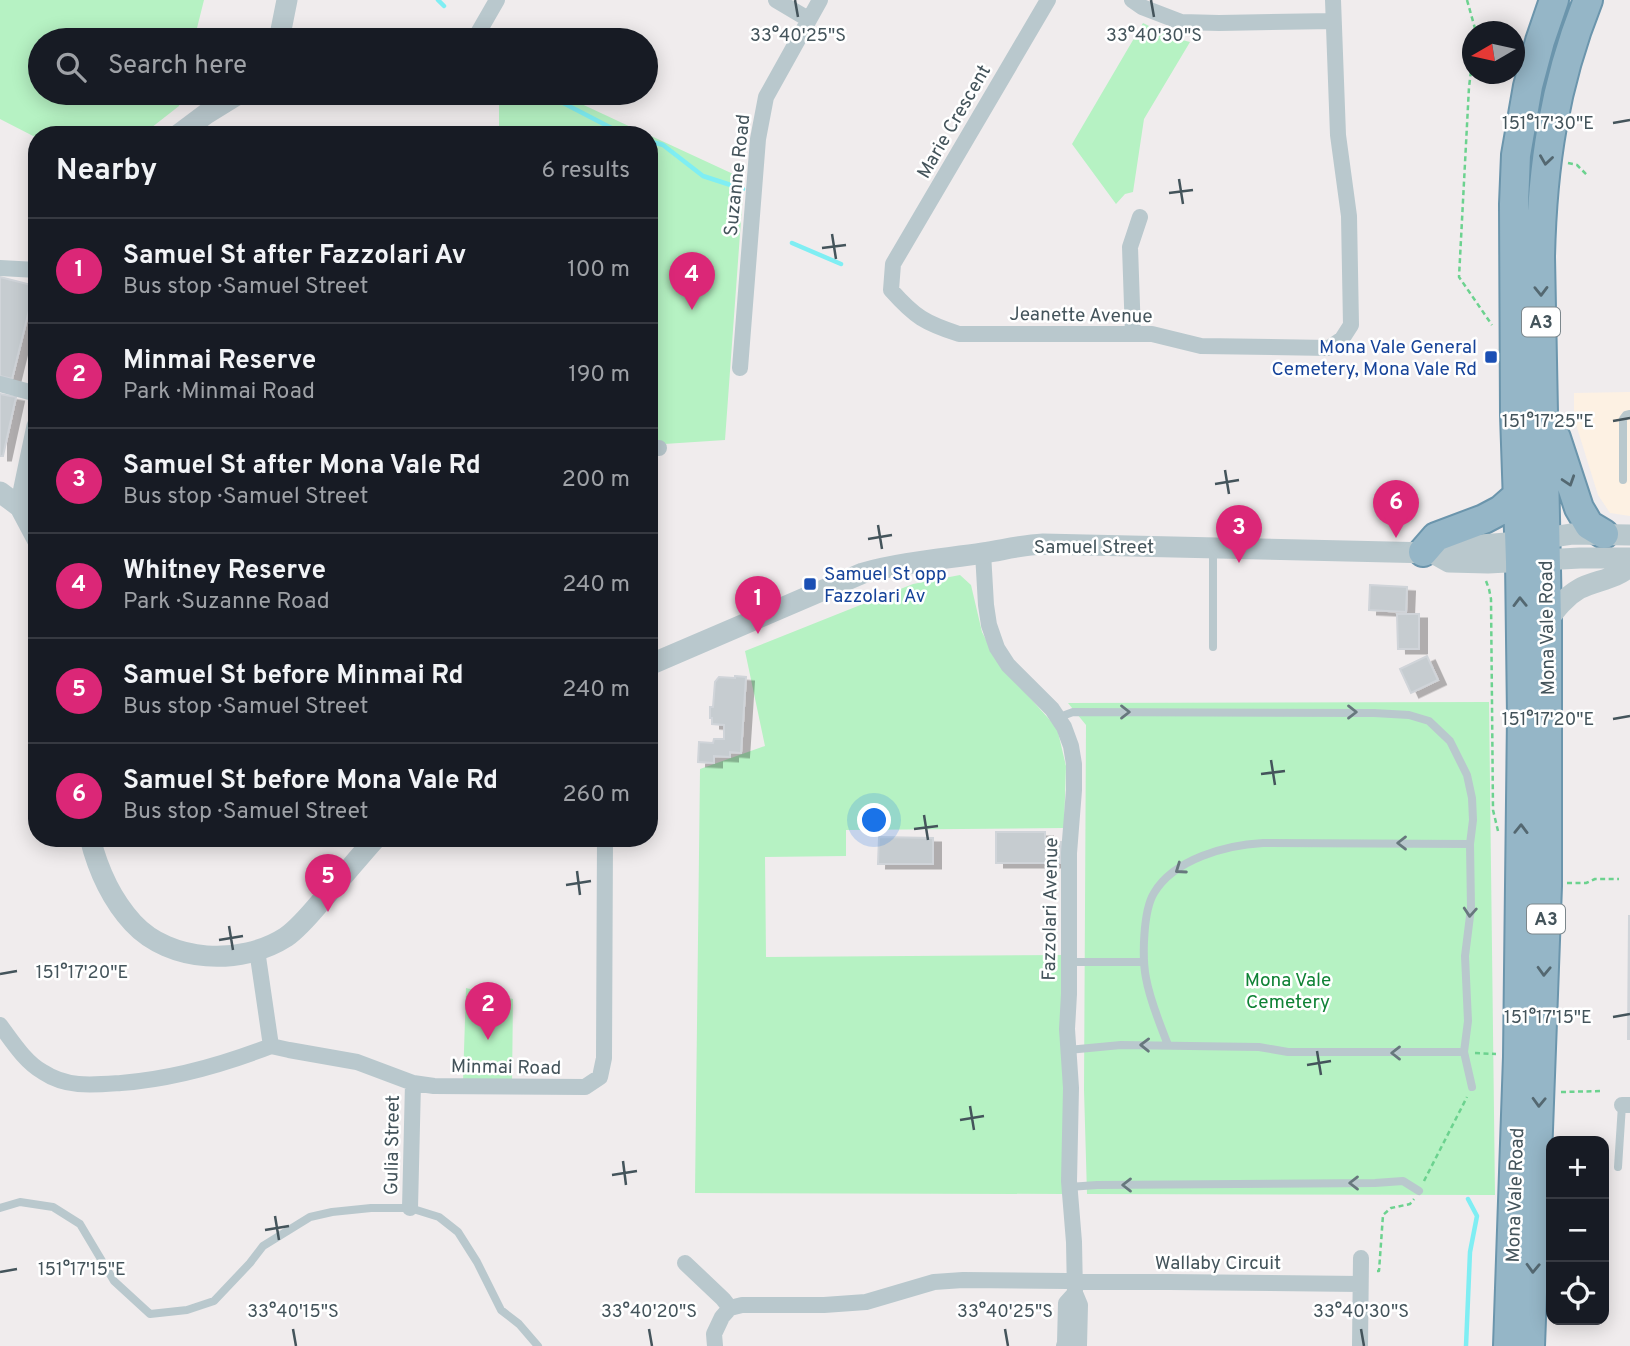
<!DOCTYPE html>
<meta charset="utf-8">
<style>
body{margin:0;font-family:Overpass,sans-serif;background:#20242c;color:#f1f3f6}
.controls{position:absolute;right:21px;bottom:21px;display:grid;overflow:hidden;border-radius:14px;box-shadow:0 4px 18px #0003}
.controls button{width:63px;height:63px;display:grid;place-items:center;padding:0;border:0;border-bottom:2px solid #363941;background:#171b24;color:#f1f3f6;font:35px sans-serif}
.compass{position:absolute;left:1462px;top:21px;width:63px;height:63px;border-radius:50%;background:#171b24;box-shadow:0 4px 18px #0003;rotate:261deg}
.you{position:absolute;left:875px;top:821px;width:24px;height:24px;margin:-18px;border:5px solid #fff;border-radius:50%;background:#1a73e8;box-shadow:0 0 0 10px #1a73e833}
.badge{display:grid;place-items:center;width:46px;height:46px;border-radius:50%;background:#db2777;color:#fff;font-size:23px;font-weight:700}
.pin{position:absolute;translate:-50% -58px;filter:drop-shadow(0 2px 4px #0008)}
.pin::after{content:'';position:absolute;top:37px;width:24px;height:21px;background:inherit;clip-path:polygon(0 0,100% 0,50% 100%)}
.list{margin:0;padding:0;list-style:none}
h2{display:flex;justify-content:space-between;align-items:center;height:91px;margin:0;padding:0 28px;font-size:30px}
h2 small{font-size:23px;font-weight:400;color:#9ea1a6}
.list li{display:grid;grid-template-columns:46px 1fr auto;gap:21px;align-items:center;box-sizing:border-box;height:105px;padding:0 28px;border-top:2px solid #363941}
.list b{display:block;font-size:26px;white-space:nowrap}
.list p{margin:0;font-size:23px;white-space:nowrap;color:#9ea1a6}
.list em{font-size:23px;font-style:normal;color:#9ea1a6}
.icon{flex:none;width:38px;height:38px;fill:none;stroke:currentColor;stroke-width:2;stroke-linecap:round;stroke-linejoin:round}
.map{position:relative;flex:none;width:1630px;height:1346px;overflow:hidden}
.search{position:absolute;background:#171b24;box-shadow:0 4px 18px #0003;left:28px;top:28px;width:630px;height:77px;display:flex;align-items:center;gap:18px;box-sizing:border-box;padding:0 24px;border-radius:38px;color:#9ea1a6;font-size:26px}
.panel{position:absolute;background:#171b24;box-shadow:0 4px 18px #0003;left:28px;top:126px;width:630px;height:721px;border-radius:28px}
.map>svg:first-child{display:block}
.commercial{fill:#fdf1e3}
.green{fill:#b6f2c3}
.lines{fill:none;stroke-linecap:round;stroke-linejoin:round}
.stream{stroke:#7feef3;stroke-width:4.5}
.building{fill:#c6ccd0;stroke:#d0d4d9;stroke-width:2;filter:url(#shadow)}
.trunk-casing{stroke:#6b95ac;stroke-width:32}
.path{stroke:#6cd28f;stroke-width:2.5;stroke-dasharray:5 3.5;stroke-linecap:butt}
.service{stroke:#b9c8cd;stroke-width:8}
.minor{stroke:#b9c8cd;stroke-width:16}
.tertiary{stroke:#b9c8cd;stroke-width:21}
.trunk{stroke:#95b6c7;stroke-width:28}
.oneway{stroke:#546871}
.oneway2{stroke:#67777d}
.ticks{fill:none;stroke:#44545b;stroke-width:2.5}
.transit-dot{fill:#1a4fb4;stroke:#fff;stroke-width:2.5}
.labels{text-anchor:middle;stroke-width:5;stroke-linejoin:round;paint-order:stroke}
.shield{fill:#fff;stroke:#7c878c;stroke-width:2}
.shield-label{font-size:18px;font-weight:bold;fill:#44545b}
.street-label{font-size:19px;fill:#44545b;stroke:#fff}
.transit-label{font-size:19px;fill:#164399;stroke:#fff;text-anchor:end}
.park-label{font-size:19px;fill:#0f8235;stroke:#fff}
.ticks-label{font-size:18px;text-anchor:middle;fill:#44545b;stroke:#fff;stroke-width:5;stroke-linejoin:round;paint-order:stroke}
</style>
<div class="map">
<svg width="1630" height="1346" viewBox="0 0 1630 1346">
<defs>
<filter id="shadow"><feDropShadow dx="8" dy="4.5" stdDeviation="0" flood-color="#0004"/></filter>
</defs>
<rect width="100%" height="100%" fill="#f0eced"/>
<path class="commercial" d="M1630 392V516L1610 513 1598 495 1574 418V393Z"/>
<path class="green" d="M0 0H204L194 40H40V93H182L179 106 142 135H37V138L0 119Z
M1143 23 1171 37 1190 42 1144 119 1133 192 1125 194 1116 204 1072 144Z
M499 93H558L648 135H499Z
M649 135 744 179 725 440 649 445Z
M960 575 971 585 982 632 997 661 1057 728 1066 766 1064 828 846 830V856L765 857 766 957 1065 955 1063 1194 695 1193 700 769 765 746 745 651 913 584Z
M1489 702 1495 1195 1087 1194 1084 1090 1086 725 1068 703Z
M466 988 513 999 512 1082H463Z"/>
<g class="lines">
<path class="stream" d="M438 0 444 6
M544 93 621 133 628 135
M649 141 663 145 703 176 743 189
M792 243 841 264
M1466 1346 1470 1252 1477 1216 1468 1199"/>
</g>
<path class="building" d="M0 277 35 286 12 379 0 376Z
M0 394 16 397 3 456H0Z
M1370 585 1407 587 1406 612 1369 610Z
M1397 614H1419V649H1398Z
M1427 656 1438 680 1411 693 1400 669Z
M735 676 746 677 741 753 730 752V757L714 756V763L698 762 699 742 713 743 714 739H724V725L712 724V718H710V707H713L715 682 719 677 735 678Z
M996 832H1045V842H1061V863H996Z
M879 837 933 838V864H878Z
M1629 916H1630V1039H1628Z"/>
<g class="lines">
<defs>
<path id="trunk" d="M1549 428 1556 438 1579 508 1589 525 1604 534
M1423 552 1436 537 1484 519 1501 510 1518 495
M1508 1346 1518 1057 1522 716 1520 561 1515 415 1514 204 1516 155 1528 86 1540 41 1554 0
M1530 1346 1547 886V621L1540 257C1542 166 1554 85 1588 0"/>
</defs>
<use href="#trunk" class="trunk-casing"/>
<path class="path" d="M1467 0 1476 32
M1472 63 1469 87 1459 277 1492 325
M1568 163 1577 165 1588 176
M1486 581 1489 589 1491 599 1493 810 1498 831
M1567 883H1586L1595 879H1619
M1475 1053 1496 1054
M1561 1092 1603 1091
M1424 1181 1467 1097
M1377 1271H1379L1383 1215 1391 1208 1410 1204 1414 1199"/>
<path class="service" d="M1623 480V419L1626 415 1630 414
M1213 548V647
M1057 718 1073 712 1374 713 1409 715 1429 721 1450 741 1467 775 1472 798 1473 820 1470 844 1471 908 1465 956 1468 1021 1464 1052 1472 1087
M1069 962H1144
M1168 1045C1160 1024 1150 1001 1146 978 1142 958 1143 911 1154 893 1174 859 1226 845 1263 843L1470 844
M1068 1050 1121 1045 1259 1047 1288 1052H1464
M1618 1167 1622 1105
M1069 1187 1097 1185 1375 1183 1403 1181 1419 1191
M0 1208 20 1202 53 1207 80 1224 114 1281 150 1314 187 1310 214 1301 250 1263 263 1246 310 1217 332 1212 371 1208H410L439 1217 458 1232 477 1262 501 1310 519 1324 538 1346"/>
<path class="minor" d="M776 0 808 19
M1048 0 893 264 891 290C915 317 925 323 959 334H1152L1201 346 1329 348 1342 339 1351 325 1349 216 1338 135 1333 0
M1132 0 1142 7 1181 22 1219 23 1333 21
M474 40 497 0
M0 268 37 270
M1133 334 1130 247 1140 217
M740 368 758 139 766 97 820 0
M0 384 37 394
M649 448H659
M983 553 986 605 989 625 997 648 1008 665 1052 709 1064 727 1071 746 1074 764V790L1069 853V994L1067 1029 1071 1088 1069 1181 1074 1242 1075 1293 1080 1305 1079 1346
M257 950 271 1046
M0 1025C12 1041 25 1062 43 1072 67 1088 93 1085 121 1083 173 1079 222 1065 271 1046
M271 1046 289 1050 357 1062 413 1083 434 1086 585 1087 600 1077 604 1058 605 838
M1622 1105H1630
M410 1208 413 1083
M685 1263 723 1299 730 1308
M715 1346 714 1334 722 1317 730 1308 742 1305H824L866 1302 934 1282 963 1280 1360 1284
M1064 1346 1065 1343 1066 1303 1075 1293
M1360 1346 1361 1258"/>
<path class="tertiary" d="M279 40 287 0
M178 135 206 114 240 93
M0 492 20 507 37 539
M20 507 37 426
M1433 553 1449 562 1488 563 1580 558H1630
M1547 621C1556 609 1565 597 1579 589 1595 580 1616 580 1630 566
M649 665 863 573C903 562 943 559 983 553 1003 550 1022 545 1043 544L1433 553 1449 545H1481L1519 542 1572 534 1630 535
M90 838C98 870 110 898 133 923 170 963 241 966 286 937 300 927 312 912 323 899 341 879 358 858 376 838"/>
<use href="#trunk" class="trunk"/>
</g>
<defs><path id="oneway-chevron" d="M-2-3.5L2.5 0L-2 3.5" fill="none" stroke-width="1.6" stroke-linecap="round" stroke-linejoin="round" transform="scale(1.75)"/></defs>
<g class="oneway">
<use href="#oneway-chevron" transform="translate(1546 160) rotate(98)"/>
<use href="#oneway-chevron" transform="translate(1541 291) rotate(89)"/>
<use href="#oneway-chevron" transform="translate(1569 481) rotate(72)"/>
<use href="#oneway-chevron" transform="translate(1520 602) rotate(-91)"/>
<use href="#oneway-chevron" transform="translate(1521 829) rotate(-89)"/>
<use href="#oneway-chevron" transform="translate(1544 971) rotate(92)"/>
<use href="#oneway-chevron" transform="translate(1539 1102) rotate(92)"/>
<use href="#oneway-chevron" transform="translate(1533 1268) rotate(92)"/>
</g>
<g class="oneway2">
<use href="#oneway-chevron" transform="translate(1125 712)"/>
<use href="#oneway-chevron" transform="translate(1352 712)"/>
<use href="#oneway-chevron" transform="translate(1402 843) rotate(-180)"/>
<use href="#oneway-chevron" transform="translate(1180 869) rotate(145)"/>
<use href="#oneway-chevron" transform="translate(1470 912) rotate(94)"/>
<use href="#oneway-chevron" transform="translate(1145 1045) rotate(-179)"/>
<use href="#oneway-chevron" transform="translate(1396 1053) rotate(-180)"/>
<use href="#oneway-chevron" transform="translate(1354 1183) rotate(180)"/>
<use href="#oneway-chevron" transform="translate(1127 1185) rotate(180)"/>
</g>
<path class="ticks" d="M795 0 798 17M1151 0 1154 17M1613 123 1630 120M1179 179 1183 204M1169 193 1193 190M832 234 836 259M822 248 846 245M1613 421 1630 418M1225 470 1229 494M1215 484 1239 480M878 525 882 549M868 539 892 535M1613 719 1630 716M1271 760 1275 785M1261 774 1285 771M924 815 928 840M914 829 938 826M577 871 580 895M566 885 591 881M229 926 233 950M219 940 243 936M0 974 17 971M1613 1017 1630 1014M1317 1051 1321 1075M1307 1065 1331 1061M970 1106 974 1130M960 1120 984 1116M623 1161 626 1185M612 1175 637 1171M275 1216 279 1240M265 1230 289 1226M0 1272 17 1269M293 1329 296 1346M649 1329 652 1346M1005 1329 1008 1346M1361 1329 1364 1346"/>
<g class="transit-dot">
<rect x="1484" y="350" width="14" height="14" rx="3.5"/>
<rect x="803" y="577" width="14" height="14" rx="3.5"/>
</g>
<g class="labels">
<g class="shield">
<rect x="1522" y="307.5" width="38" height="29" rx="5"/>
<rect x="1527" y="904.5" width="38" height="29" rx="5"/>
</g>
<g class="shield-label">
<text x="1541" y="328">A3</text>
<text x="1546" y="925">A3</text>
</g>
<g class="street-label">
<text transform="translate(953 121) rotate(-60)" y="7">Marie Crescent</text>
<text transform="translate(736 175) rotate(-84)" y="7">Suzanne Road</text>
<text transform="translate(1081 314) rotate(1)" y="7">Jeanette Avenue</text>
<text x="1094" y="553">Samuel Street</text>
<text transform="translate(1546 628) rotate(-91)" y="7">Mona Vale Road</text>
<text transform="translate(1049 909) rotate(-89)" y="7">Fazzolari Avenue</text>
<text transform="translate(506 1066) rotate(1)" y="7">Minmai Road</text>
<text transform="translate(391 1145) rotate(-89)" y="7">Gulia Street</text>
<text transform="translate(1514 1195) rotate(-88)" y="7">Mona Vale Road</text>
<text x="1218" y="1269">Wallaby Circuit</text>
</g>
<g class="transit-label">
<text x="1477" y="353">Mona Vale General<tspan x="1477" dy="22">Cemetery, Mona Vale Rd</tspan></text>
<text x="824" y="580" text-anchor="start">Samuel St opp<tspan x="824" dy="22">Fazzolari Av</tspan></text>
</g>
<g class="park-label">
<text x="1288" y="986">Mona Vale<tspan x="1288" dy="22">Cemetery</tspan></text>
</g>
</g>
<g class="ticks-label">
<text x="798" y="41">33°40'25"S</text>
<text x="1154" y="41">33°40'30"S</text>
<text x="1548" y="129">151°17'30"E</text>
<text x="1548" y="427">151°17'25"E</text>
<text x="1548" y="725">151°17'20"E</text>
<text x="82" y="978">151°17'20"E</text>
<text x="1548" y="1023">151°17'15"E</text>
<text x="82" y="1275">151°17'15"E</text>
<text x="293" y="1317">33°40'15"S</text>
<text x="649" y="1317">33°40'20"S</text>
<text x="1005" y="1317">33°40'25"S</text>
<text x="1361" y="1317">33°40'30"S</text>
</g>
</svg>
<div class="controls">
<button>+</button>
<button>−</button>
<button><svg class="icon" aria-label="locate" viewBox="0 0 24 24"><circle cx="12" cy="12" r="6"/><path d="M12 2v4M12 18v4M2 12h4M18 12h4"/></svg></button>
</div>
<svg class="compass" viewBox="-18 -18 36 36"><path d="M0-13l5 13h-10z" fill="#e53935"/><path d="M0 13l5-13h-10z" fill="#9ea1a6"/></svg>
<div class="you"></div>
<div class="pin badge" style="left:758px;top:634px">1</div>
<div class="pin badge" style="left:488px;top:1040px">2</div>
<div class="pin badge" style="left:1239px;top:563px">3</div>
<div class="pin badge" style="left:692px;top:310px">4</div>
<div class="pin badge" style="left:328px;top:912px">5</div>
<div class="pin badge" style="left:1396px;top:538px">6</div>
<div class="search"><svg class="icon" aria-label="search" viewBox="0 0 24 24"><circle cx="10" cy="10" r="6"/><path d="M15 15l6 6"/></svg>Search here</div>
<section class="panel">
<h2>Nearby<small>6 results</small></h2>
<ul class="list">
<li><span class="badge">1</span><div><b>Samuel St after Fazzolari Av</b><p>Bus stop · Samuel Street</p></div><em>100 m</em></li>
<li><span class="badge">2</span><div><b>Minmai Reserve</b><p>Park · Minmai Road</p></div><em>190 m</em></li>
<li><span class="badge">3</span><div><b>Samuel St after Mona Vale Rd</b><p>Bus stop · Samuel Street</p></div><em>200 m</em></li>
<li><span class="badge">4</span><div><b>Whitney Reserve</b><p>Park · Suzanne Road</p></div><em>240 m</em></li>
<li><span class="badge">5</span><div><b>Samuel St before Minmai Rd</b><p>Bus stop · Samuel Street</p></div><em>240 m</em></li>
<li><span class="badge">6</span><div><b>Samuel St before Mona Vale Rd</b><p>Bus stop · Samuel Street</p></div><em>260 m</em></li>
</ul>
</section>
</div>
